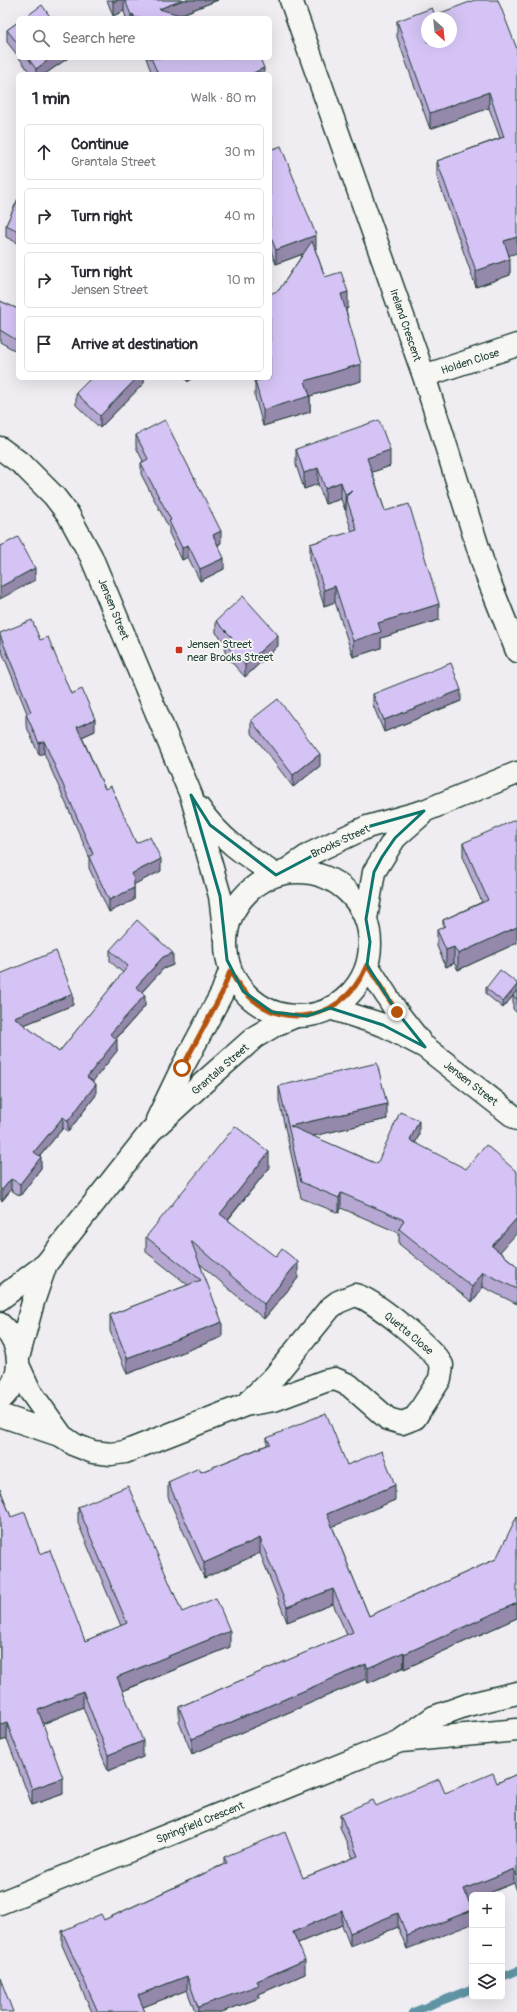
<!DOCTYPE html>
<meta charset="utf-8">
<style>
body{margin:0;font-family:Pangolin,sans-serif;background:#f2f2f3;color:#2b2b33}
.controls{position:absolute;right:12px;bottom:12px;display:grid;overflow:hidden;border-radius:6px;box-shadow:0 4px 16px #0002}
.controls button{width:36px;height:36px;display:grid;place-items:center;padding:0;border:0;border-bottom:1px solid #e1e1e2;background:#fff;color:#2b2b33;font:20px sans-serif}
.compass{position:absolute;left:421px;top:12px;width:36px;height:36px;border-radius:50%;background:#fff;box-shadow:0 4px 16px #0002;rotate:153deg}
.stop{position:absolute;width:12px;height:12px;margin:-9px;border:3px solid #b45309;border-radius:50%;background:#fff}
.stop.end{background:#b45309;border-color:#fff;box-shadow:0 1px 4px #0008}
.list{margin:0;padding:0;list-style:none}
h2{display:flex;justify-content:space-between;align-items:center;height:52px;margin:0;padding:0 16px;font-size:17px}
h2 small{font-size:13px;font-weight:400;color:#7c7c81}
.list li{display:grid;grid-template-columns:26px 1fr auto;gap:12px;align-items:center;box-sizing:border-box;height:56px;margin:0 8px 8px;padding:0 8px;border:1px solid #e1e1e2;border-radius:6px}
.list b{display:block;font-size:15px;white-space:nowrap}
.list p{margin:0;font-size:13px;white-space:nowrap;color:#7c7c81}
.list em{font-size:13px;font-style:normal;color:#7c7c81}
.icon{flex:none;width:22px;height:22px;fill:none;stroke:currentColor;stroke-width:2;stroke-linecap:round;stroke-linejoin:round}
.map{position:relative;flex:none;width:517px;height:2012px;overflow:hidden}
.search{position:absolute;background:#fff;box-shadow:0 4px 16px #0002;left:16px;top:16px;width:256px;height:44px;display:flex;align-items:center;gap:10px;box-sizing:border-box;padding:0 14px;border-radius:6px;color:#7c7c81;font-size:15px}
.panel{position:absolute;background:#fff;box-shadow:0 4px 16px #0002;left:16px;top:72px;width:256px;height:308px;border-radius:6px}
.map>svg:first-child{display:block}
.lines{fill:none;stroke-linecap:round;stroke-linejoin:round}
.stream{stroke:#6193a4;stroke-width:8}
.street-casing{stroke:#1f3d34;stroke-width:25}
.secondary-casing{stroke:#1f3d34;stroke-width:25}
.street{stroke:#f6f6f2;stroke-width:22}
.secondary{stroke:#f6f6f2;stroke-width:22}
.wall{fill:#b6a8d2;stroke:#1f3d34}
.shaded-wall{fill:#9488ab;stroke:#1f3d34}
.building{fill:#d4c3f4;stroke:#1f3d34;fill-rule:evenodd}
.route{stroke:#b45309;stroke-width:5}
.marked{fill:none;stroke:#0f766e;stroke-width:3;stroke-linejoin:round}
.poi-dot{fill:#c8321e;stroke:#f6f6f2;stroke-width:1.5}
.labels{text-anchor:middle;stroke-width:3.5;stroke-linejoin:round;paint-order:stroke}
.street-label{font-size:11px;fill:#1f3d34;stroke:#f6f6f2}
.poi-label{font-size:11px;fill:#1f3d34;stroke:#f6f6f2;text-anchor:start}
</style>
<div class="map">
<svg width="517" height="2012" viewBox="0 0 517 2012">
<rect width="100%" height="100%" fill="#efecf2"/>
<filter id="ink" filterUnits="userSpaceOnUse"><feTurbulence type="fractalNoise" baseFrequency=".025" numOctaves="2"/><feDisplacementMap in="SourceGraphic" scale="8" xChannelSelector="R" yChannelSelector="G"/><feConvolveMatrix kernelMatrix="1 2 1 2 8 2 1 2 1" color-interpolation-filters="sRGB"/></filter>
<g filter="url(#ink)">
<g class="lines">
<path class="stream" d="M502 1977 517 1971
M413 2012 472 1989"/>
<defs>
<path id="street" d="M291 0 424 376 487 576 517 651
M424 376 517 345
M157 1120 182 1068 222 993 230 971
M0 1299 46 1264 151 1131 203 1083 255 1037 275 1025 296 1016
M0 1324C24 1346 24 1378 0 1400
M18 1358 33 1302 46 1264
M19 1367 30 1391 62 1436
M0 1415 62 1436 75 1445 93 1452 111 1454 125 1452 245 1405 274 1400 325 1381 335 1379 349 1385 388 1419 402 1423 415 1418 420 1410 440 1379 442 1365C432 1348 374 1299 355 1295L338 1302 330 1308 274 1377 245 1405
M401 1741 517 1730
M0 1903 400 1741 434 1717 467 1705 517 1693"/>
<path id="secondary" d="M0 448 23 465 54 496 68 514 91 556 191 795 220 896 225 936
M199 808C219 838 246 856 276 875
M226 944a72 72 0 1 1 144 0a72 72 0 1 1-144 0Z
M284 872 310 854 367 827 424 811 517 773
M366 919 374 872 395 838 421 815
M367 965 397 1012 419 1040
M330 1008 383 1025 425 1047 517 1119"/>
</defs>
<use href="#street" class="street-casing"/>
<use href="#secondary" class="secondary-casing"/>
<use href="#street" class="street"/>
<use href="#secondary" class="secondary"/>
</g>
<path class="wall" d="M107 0H218L180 15 191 18H126L124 11 113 16Z
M498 0 510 275 476 287 437 177V161L500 138 489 108 430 129 397 37V21L435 15Z
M18 22V56L7 42V30Z
M19 58H68L45 74H31Z
M146 58H260L264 74H152Z
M270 150 316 249H315L325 277 348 308 346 309 361 381 310 396V412L263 426 255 397V384L253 378H270L279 290 303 254 276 264 270 249Z
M18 199V243L6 237V225Z
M0 301 18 309V352L0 342Z
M144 378V383L100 428 76 405V393Z
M184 378H191L188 382Z
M136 435 221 543 218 545 224 569 200 581 188 557 182 560 169 533V528L141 474V463L143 461 136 447Z
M296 449 390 466 372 472 385 511 439 620 381 638V648L353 657 335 602 324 606 310 561V544L352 532 346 513V510H345L341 499 325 504 318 484 304 489 296 465Z
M216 621 278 646 245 677 225 655V644L226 643 216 633Z
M0 633 40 640 71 694 95 731 82 737 105 789 136 843 161 871 134 884V900L109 912 89 868V856L44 753 39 755 26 725V714L27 713 0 647Z
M373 694 461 701 384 732 373 705Z
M251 720 320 766 293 787 251 732Z
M463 843 517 943 458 970 454 963 446 967 437 946V930L443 928V920L482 902 463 859Z
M110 950 173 965 163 969 142 992 145 1006 116 1039 117 1051 92 1081 96 1095 68 1132 63 1128 40 1156 41 1168 20 1196 11 1190 2 1201 0 1199V974L73 1005 24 1025 59 1052 123 973 110 961Z
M517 983V1013L513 1009V996L503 1008 486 994V988Z
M279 1086 387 1119 312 1136 377 1164 419 1135 415 1143 500 1252 517 1266V1304L483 1287 472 1302 399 1244V1233L341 1208 339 1213 301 1198 279 1101Z
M269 1168 228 1220 298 1278 264 1319 200 1264 222 1337 127 1374 110 1331V1315L188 1285 146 1252V1237Z
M267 1438 347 1465 395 1500 332 1526 369 1616 496 1559 517 1618 404 1669V1667L368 1683 366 1679 192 1754 179 1722V1707L347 1635 333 1604 287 1622 260 1553 204 1578 168 1497V1482L201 1472 267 1445Z
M0 1489 11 1517 40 1554 85 1641 121 1626 78 1523V1507L182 1612 230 1647 123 1691 143 1757 108 1771 83 1707 43 1724 63 1794 32 1805 7 1739 1 1741 0 1738Z
M517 1774V1891L514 1883 484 1895H472L469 1901 407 1949 398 1927 350 1946 342 1925 298 1943 305 1974 259 1994V1998L222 2012H195L187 1990 143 2007 145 2012H92L62 1945V1931L104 1920 224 1864V1857L303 1878 353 1858 340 1827V1814L497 1783Z"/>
<path class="shaded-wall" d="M118 0H124V11L113 16V2Z
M183 0H218L171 18 159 9Z
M133 14V18H131V15Z
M51 58H68L45 74H36V69Z
M264 68V74H251Z
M489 92V108L430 129V113Z
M316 235V249L276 264V250Z
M517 237V253L504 257V241Z
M510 259V275L476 287V271Z
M348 292V308L341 310V294Z
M361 364V381L310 396V412L263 426V410L305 381Z
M137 378H144V383L100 428V416Z
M188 378H191L188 382Z
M390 450V466L367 474V458Z
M318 468V484L304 489V473Z
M341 482V499L325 504V488Z
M352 491 346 497V510H345V494Z
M221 531V543L213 547V535Z
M188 545V557L182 560V548Z
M224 558V569L200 581V569Z
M35 568V580L0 599V587Z
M335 586V602L324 606V590Z
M439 604V620L381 638V648L353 657V641L378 623Z
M278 635V646L245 677V665Z
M461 690V701L384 732V720Z
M95 719V731L77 739V727Z
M44 741V753L39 755V743Z
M320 754V766L293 787V775Z
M161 859V871L131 886V874Z
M134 888V900L109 912V900Z
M517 927V943L458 970V954Z
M454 947V963L446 967V950Z
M173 953V965L163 969 136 998V987L163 957Z
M517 985V991L503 1008V1002Z
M73 994V1005L14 1029V1017Z
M145 995V1006L110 1045V1034Z
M117 1039V1051L87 1089V1077Z
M96 1084V1095L68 1132V1121Z
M387 1104V1119L292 1141 290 1126Z
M63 1117V1128L34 1163V1152Z
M419 1120V1135L410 1155V1140Z
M269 1152V1168L220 1229V1214Z
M41 1157V1168L20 1196V1184Z
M11 1179V1190L2 1201V1190Z
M341 1193V1208L339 1213V1198Z
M517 1218V1233L492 1261V1246Z
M298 1262V1278L264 1319V1304Z
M483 1272V1287L472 1302V1287Z
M222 1322V1337L127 1374V1358Z
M395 1485V1500L327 1529V1514Z
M260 1538V1553L204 1578V1563Z
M333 1589V1604L287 1622V1607Z
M517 1603V1618L404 1669V1654Z
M230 1631V1647L117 1693V1677Z
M404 1652V1667L368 1683V1668Z
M366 1664V1679L192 1754V1739Z
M83 1691V1707L38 1726V1710Z
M7 1723V1739L1 1741V1725Z
M143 1741V1757L108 1771V1755Z
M63 1778V1794L32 1805V1789Z
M514 1869V1883L484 1895H472V1900L464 1903V1889Z
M472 1910V1924L407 1949V1936Z
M342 1911V1925L293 1945V1932Z
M398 1913V1927L350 1946V1933Z
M305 1960V1974L259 1994V1998L222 2012H198V2007Z
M187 1976V1990L138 2009V1995Z"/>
<path class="building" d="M112 0H118L113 2Z
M125 0H183L159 9 191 18H135L133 14 131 15Z
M475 0H498L517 49V237L504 241 510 259 476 271 437 161 504 137 489 92 430 113 397 21 432 8 435 15ZM427 18H451V42H427Z
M42 5 51 18H24Z
M18 22V44L7 30Z
M28 58H51L36 69Z
M151 58H260L264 68 251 74H158Z
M281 146 316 235 276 250 270 235V150Z
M18 199V231L6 225Z
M312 241 325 277 341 272 348 292 341 294 361 364 305 381 310 396 263 410 255 381 260 380 259 378H270V294L279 290Z
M0 301 18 309V341L0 330Z
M91 378H137L100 416 76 393Z
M165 420 221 531 213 535 224 558 200 569 188 545 182 548 169 521 171 520 141 463 148 459 136 435Z
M379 420 390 450 367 458 385 511 409 504 439 604 378 623 381 632 353 641 335 586 324 590 310 544 357 530 346 497 352 491 345 494 341 482 325 488 318 468 304 473 296 449Z
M18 537 35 568 0 587V544L1 546Z
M243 596 278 635 245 665 225 644 232 637 216 621Z
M32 620 40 640 48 637 71 694 82 689 95 719 77 727 105 789 111 786 136 843 150 837 161 859 131 874 134 879V888L109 900 89 857 93 854 44 741 39 743 26 714 31 712 0 635V633Z
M451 663 461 690 384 720 373 694Z
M278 699 320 754 293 775 251 720Z
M517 819V927L458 954 454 947 446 950 437 930 445 926 443 920 488 900 463 843Z
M137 920 173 953 163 957 136 987 145 995 110 1034 117 1039 87 1077 96 1084 68 1121 63 1117 34 1152 41 1157 20 1184 11 1179 2 1190 0 1188V974L56 951 73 994 14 1017 59 1052 128 966 110 950Z
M500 970 517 983V985L503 1002 486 988Z
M517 990V999L513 996Z
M377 1063 387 1104 290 1126 377 1164 400 1112 419 1120 410 1140 466 1169 486 1145 517 1172V1218L492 1246 517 1266V1289L483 1272 472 1287 399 1229 404 1220 341 1193 339 1198 301 1182 279 1086Z
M235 1126 269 1152 220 1214 276 1257 282 1249 298 1262 264 1304 191 1241 222 1322 127 1358 110 1315 201 1280 146 1237Z
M326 1413 347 1465 382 1451 395 1485 327 1514 369 1616 496 1559 517 1516V1603L404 1654V1652L368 1668 366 1664 192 1739 179 1707 353 1632 333 1589 287 1607 260 1538 204 1563 168 1482 199 1468 201 1472 270 1444 267 1438Z
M128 1486 182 1612 216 1598 230 1631 117 1677 143 1741 108 1755 83 1691 38 1710 63 1778 32 1789 7 1723 1 1725 0 1722V1489L11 1517 25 1512 40 1554 50 1550 85 1641 127 1623 78 1507Z
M493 1773 497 1783 517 1774V1877L514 1869 464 1889 472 1910 407 1936 398 1913 350 1933 342 1911 293 1932 305 1960 257 1981 259 1985 198 2007 187 1976 138 1995 145 2012H98L62 1931 101 1914 104 1920 227 1863 224 1857 285 1832 303 1878 358 1856 340 1814 373 1800 376 1806 439 1779 445 1793Z
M0 1978 13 2012H0Z"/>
</g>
<g class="lines" filter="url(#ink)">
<path class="route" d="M182 1068 222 993 230 971C263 1034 340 1030 367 965L397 1012"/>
</g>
<path class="marked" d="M191 795 210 825 276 875 367 827 424 811 395 838 382 857 374 872 366 919 370 942 367 965 397 1012 425 1047 383 1025 330 1008 307 1016 272 1012 243 991 227 960 220 896Z"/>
<rect class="poi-dot" x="175" y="646" width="8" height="8" rx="2"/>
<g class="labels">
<g class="street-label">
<text transform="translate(406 325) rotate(71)" y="4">Ireland Crescent</text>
<text transform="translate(470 361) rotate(-18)" y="4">Holden Close</text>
<text transform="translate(114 609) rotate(68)" y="4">Jensen Street</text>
<text transform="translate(340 841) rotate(-25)" y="4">Brooks Street</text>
<text transform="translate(220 1069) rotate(-41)" y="4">Grantala Street</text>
<text transform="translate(471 1083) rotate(38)" y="4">Jensen Street</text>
<text transform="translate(409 1333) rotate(40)" y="4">Quetta Close</text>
<text transform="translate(200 1822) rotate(-22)" y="4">Springfield Crescent</text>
</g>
<g class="poi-label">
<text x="187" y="648">Jensen Street<tspan x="187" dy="13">near Brooks Street</tspan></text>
</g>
</g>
</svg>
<div class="controls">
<button>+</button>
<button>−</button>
<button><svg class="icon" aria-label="layers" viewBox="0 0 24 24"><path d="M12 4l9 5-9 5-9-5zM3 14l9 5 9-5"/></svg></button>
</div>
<svg class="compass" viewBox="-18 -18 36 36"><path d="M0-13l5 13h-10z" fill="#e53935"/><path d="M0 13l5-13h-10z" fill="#7c7c81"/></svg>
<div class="stop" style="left:182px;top:1068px"></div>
<div class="stop end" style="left:397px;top:1012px"></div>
<div class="search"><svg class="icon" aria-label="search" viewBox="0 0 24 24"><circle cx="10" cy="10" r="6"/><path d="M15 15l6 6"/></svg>Search here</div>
<section class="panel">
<h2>1 min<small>Walk · 80 m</small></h2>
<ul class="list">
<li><svg class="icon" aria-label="ahead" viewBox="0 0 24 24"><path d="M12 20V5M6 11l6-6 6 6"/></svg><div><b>Continue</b><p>Grantala Street</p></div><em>30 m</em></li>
<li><svg class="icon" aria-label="right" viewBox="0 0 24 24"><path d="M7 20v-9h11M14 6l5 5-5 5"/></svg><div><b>Turn right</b></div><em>40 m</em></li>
<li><svg class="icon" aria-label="right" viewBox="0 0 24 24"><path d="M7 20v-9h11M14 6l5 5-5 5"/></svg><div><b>Turn right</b><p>Jensen Street</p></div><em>10 m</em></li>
<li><svg class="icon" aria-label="arrive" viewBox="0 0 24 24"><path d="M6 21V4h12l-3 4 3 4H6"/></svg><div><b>Arrive at destination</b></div></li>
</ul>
</section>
</div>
